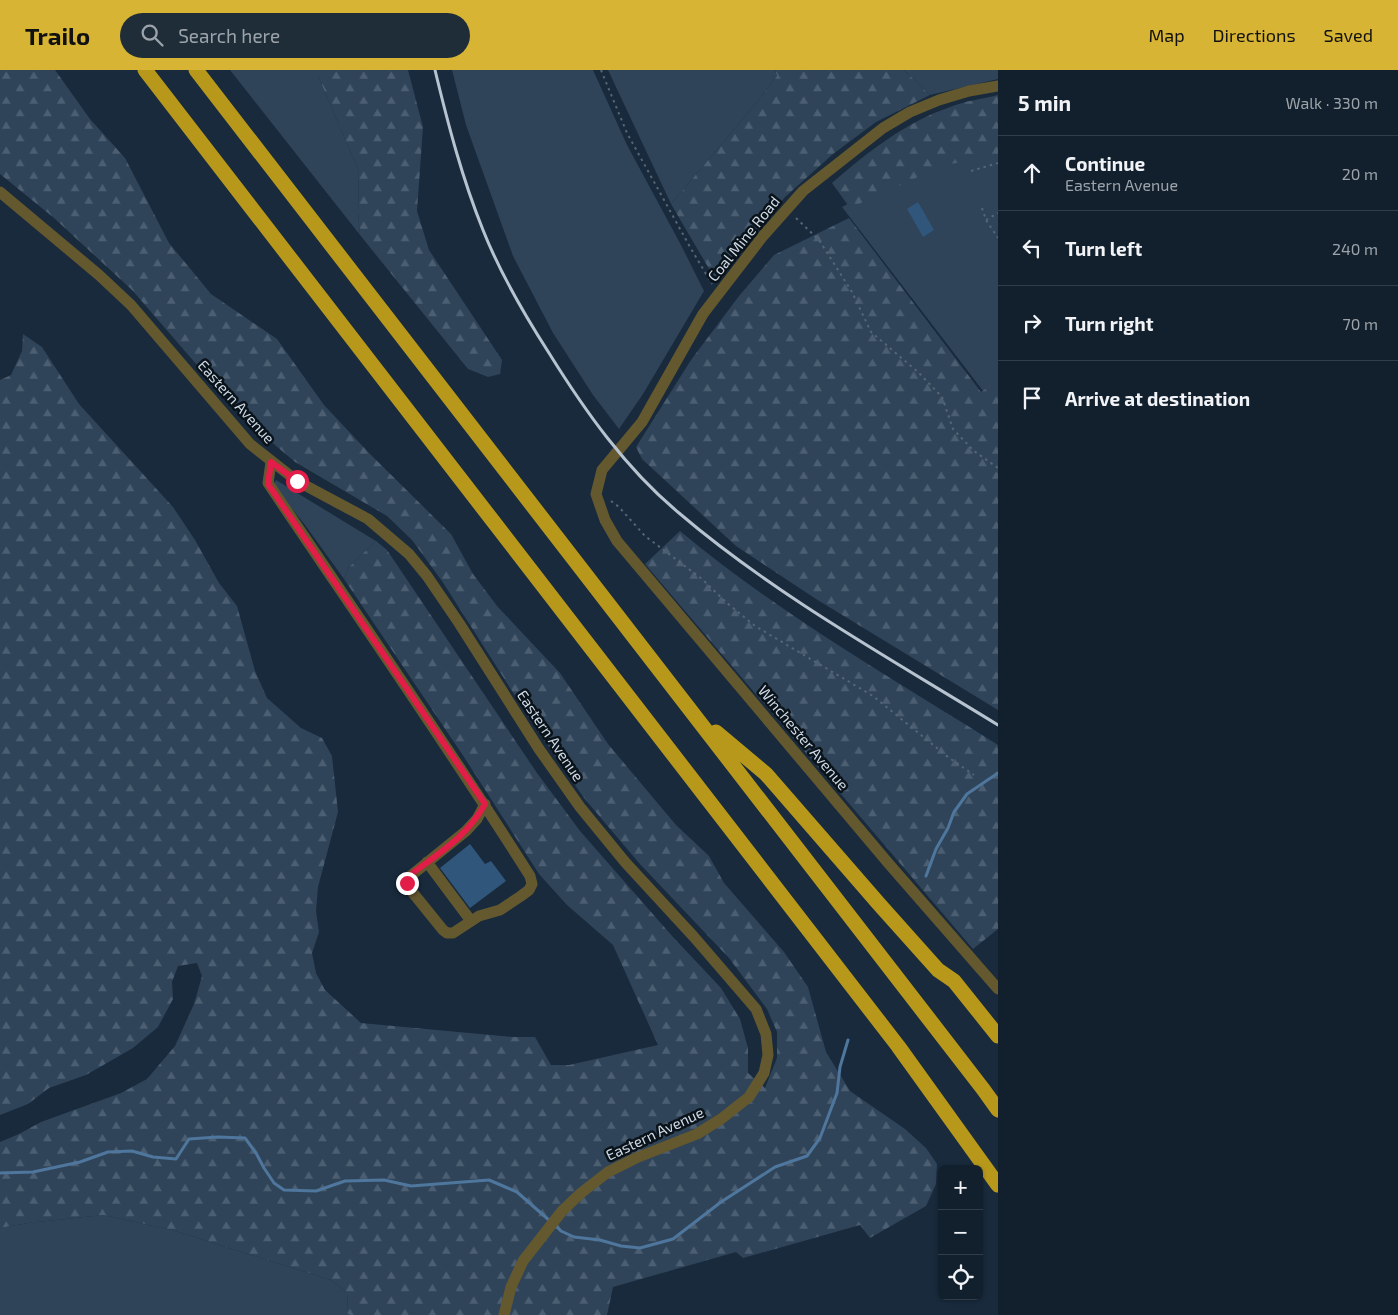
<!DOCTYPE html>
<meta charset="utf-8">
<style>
body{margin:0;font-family:"Exo 2",sans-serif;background:#1f2d39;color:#f1f3f6}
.controls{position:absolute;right:15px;bottom:15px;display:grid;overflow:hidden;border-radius:8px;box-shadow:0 1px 4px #0004}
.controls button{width:45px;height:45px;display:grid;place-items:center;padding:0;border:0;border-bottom:1px solid #313e49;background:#12202d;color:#f1f3f6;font:25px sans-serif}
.stop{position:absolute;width:15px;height:15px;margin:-11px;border:4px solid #e11d48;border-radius:50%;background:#fff}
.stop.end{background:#e11d48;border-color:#fff;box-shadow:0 1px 5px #0008}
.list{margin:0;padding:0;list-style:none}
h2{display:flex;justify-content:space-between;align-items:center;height:65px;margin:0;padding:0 20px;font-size:21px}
h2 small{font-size:16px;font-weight:400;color:#9ca3aa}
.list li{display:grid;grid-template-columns:32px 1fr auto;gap:15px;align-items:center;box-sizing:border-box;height:75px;padding:0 20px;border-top:1px solid #313e49}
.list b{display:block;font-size:19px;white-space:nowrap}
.list p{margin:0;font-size:16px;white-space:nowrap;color:#9ca3aa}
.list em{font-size:16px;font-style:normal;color:#9ca3aa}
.icon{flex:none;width:28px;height:28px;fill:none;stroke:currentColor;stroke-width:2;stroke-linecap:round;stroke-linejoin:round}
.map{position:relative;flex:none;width:998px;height:1245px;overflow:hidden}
header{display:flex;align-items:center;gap:30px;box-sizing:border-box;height:70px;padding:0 25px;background:#d7b434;color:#111}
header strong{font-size:24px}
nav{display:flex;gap:28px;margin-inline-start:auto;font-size:18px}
.search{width:350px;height:45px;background:#1f2d39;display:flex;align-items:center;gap:12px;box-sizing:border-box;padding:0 18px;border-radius:28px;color:#9ca3aa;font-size:19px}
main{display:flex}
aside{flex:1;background:#12202d}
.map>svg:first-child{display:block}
.grass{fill:#2f4459}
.forest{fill:url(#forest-firs)}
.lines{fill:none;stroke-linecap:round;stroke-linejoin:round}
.stream{stroke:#4f769c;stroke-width:3}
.building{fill:#31567b}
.path{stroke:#556575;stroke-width:2;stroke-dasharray:2.5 4;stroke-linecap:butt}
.minor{stroke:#64582f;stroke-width:11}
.highway{stroke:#b7981b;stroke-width:15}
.rail{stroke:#b7c4d0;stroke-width:3}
.route{stroke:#e11d48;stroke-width:6}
.labels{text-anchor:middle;stroke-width:5;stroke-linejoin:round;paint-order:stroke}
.street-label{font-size:15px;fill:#cfdbe6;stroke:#0a121a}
</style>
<header>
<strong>Trailo</strong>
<div class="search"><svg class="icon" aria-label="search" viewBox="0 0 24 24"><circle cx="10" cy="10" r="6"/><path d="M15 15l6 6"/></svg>Search here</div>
<nav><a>Map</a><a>Directions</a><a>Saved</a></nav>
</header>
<main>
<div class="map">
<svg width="998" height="1245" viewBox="0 0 998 1245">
<defs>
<pattern id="forest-firs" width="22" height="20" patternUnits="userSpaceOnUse" patternTransform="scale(1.25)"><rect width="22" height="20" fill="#2f4459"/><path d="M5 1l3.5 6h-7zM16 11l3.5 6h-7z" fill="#4c5e71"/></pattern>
</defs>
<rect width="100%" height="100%" fill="#182a3c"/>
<path class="grass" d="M230 0H318V6L359 102 358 142 360 165Z
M452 0H593L627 75 681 175 704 221 643 324 619 359 593 325 553 263 513 186 466 55Z
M608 0H775L777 6 748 43 671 134Z
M904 0H998V9L930 25Z
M998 67V324L990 330 842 137 864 125Z
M276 410 376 471 348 498 344 509 305 455 273 415Z
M103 1145 172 1160 331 1210 348 1223 347 1242 350 1245H0V1158L28 1153Z"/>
<path class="forest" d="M0 0H55L90 49 125 88 169 173 211 224 277 269 324 335 370 384 451 464 473 504 497 536 560 603 608 674 676 755 709 786 724 813 784 882 808 917 826 982 850 1021 905 1059 926 1078 937 1094 936 1114 926 1136 870 1168 860 1155 743 1188 736 1182 613 1217 607 1245H350L347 1243 348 1223 331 1210 172 1160 103 1145 28 1153 0 1158V1072L19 1064 41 1052 121 1023 147 1009 175 976 194 934 202 906 197 893 178 896 172 912 173 929 158 957 133 978 86 1005 49 1018 28 1034 0 1045V310L11 305 22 281 23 264 42 277 79 334 173 437 195 470 219 513 237 536 255 601 267 628 301 658 322 668 332 686 338 742 318 817 316 841 319 862 312 883 316 903 325 920 361 953 514 967H535L551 995H569L658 975 613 875 567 835 539 804 464 687 344 509 348 498 376 471 387 480 537 703 580 761 673 867 721 918 740 949 748 978V1003L765 1018 777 988V962L767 939 729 888 639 793 584 728 533 654 442 511 412 470 387 446 295 392 255 358 210 310 132 220 54 148 0 104Z
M318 0H408L423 57 417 141 429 180 502 290 500 304 488 307 468 299 360 165 358 142 359 102 318 6Z
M775 0H904L930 25 876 52 833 84 785 127 715 209 671 134 748 43 777 6Z
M998 25V84L942 96 850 138 832 113C868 82 904 53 950 37 965 31 982 29 998 25Z
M849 148 981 322 998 310V640L816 529 736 476 642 389 636 377 691 290 739 226 774 185Z
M680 461C778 543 890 607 998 675V859L973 879 645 494Z"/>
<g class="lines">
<path class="stream" d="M926 806 936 779 948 758 954 742 967 724 998 703
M0 1103 33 1102 80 1092 108 1082 132 1081 153 1087 176 1089 189 1069 218 1067 245 1068 256 1083 264 1098 274 1113 284 1120 316 1121 345 1111 384 1110 411 1116 489 1110 517 1122 550 1151
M555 1155 561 1161 574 1167 600 1170 621 1176 640 1178 673 1169 721 1132 775 1097 807 1086 820 1068 837 1023 840 997 848 970"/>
</g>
<path class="building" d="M918 132 934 160 923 167 907 139Z
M470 774 485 794 491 791 506 811 470 838 440 798Z"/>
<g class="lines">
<path class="path" d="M601 0 627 63 690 177 712 214
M971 101 998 93
M982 138 986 150 998 168
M796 148 819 170 852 222 871 262 918 302 942 327 953 359 974 381 998 398
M986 150 998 143
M611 431 619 437 645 466 702 509 727 533 755 556 873 626 948 687 974 705"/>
<path class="minor" d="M998 16 969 21 939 30 910 42 883 58 803 121 763 166 703 244 642 352 602 400 596 424 605 450 617 471 889 794 998 919
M0 122 99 205 131 235 250 374 297 411 368 449 409 484 427 506 459 553 539 679 580 737 625 792 694 867 756 939 766 964 768 985 764 1003 749 1027 721 1049 697 1064 636 1088 608 1102 581 1123 562 1141 523 1191 511 1217 504 1245
M271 392 268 413C356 544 446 673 530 806L532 814 529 820 521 826 500 840 479 846 453 863H447L443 860 409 818 408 808 466 761 477 749 485 734
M427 792 471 851"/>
<path class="highway" d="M145 0 898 976 998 1115
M196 0 983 1019 998 1040
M716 662 766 704 879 834 938 900 954 911 998 966"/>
<path class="rail" d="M435 0C448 54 462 108 483 160 500 203 524 244 549 283 585 341 626 399 679 443 775 525 891 589 998 655"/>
</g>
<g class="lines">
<path class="route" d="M297 411 271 392 268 414 485 734C467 766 442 781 414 802L408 808 407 813"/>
</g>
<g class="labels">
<g class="street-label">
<text transform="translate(744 169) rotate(-51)" y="5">Coal Mine Road</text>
<text transform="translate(236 332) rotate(48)" y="5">Eastern Avenue</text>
<text transform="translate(550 666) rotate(56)" y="5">Eastern Avenue</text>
<text transform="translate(803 668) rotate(50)" y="5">Winchester Avenue</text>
<text transform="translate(655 1064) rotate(-25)" y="5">Eastern Avenue</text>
</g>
</g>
</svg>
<div class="controls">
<button>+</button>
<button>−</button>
<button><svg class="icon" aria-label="locate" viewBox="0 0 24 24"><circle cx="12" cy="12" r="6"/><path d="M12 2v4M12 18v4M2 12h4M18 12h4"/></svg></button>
</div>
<div class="stop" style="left:297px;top:411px"></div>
<div class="stop end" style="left:407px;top:813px"></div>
</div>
<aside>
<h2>5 min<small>Walk · 330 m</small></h2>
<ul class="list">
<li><svg class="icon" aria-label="ahead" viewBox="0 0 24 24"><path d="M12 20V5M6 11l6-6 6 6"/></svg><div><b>Continue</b><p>Eastern Avenue</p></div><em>20 m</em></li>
<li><svg class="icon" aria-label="left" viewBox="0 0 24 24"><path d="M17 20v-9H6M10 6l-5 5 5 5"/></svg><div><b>Turn left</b></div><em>240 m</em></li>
<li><svg class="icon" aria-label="right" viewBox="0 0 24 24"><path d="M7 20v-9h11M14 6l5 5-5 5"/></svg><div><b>Turn right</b></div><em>70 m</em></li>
<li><svg class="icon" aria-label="arrive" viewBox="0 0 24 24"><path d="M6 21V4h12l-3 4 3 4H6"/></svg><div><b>Arrive at destination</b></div></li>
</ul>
</aside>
</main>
